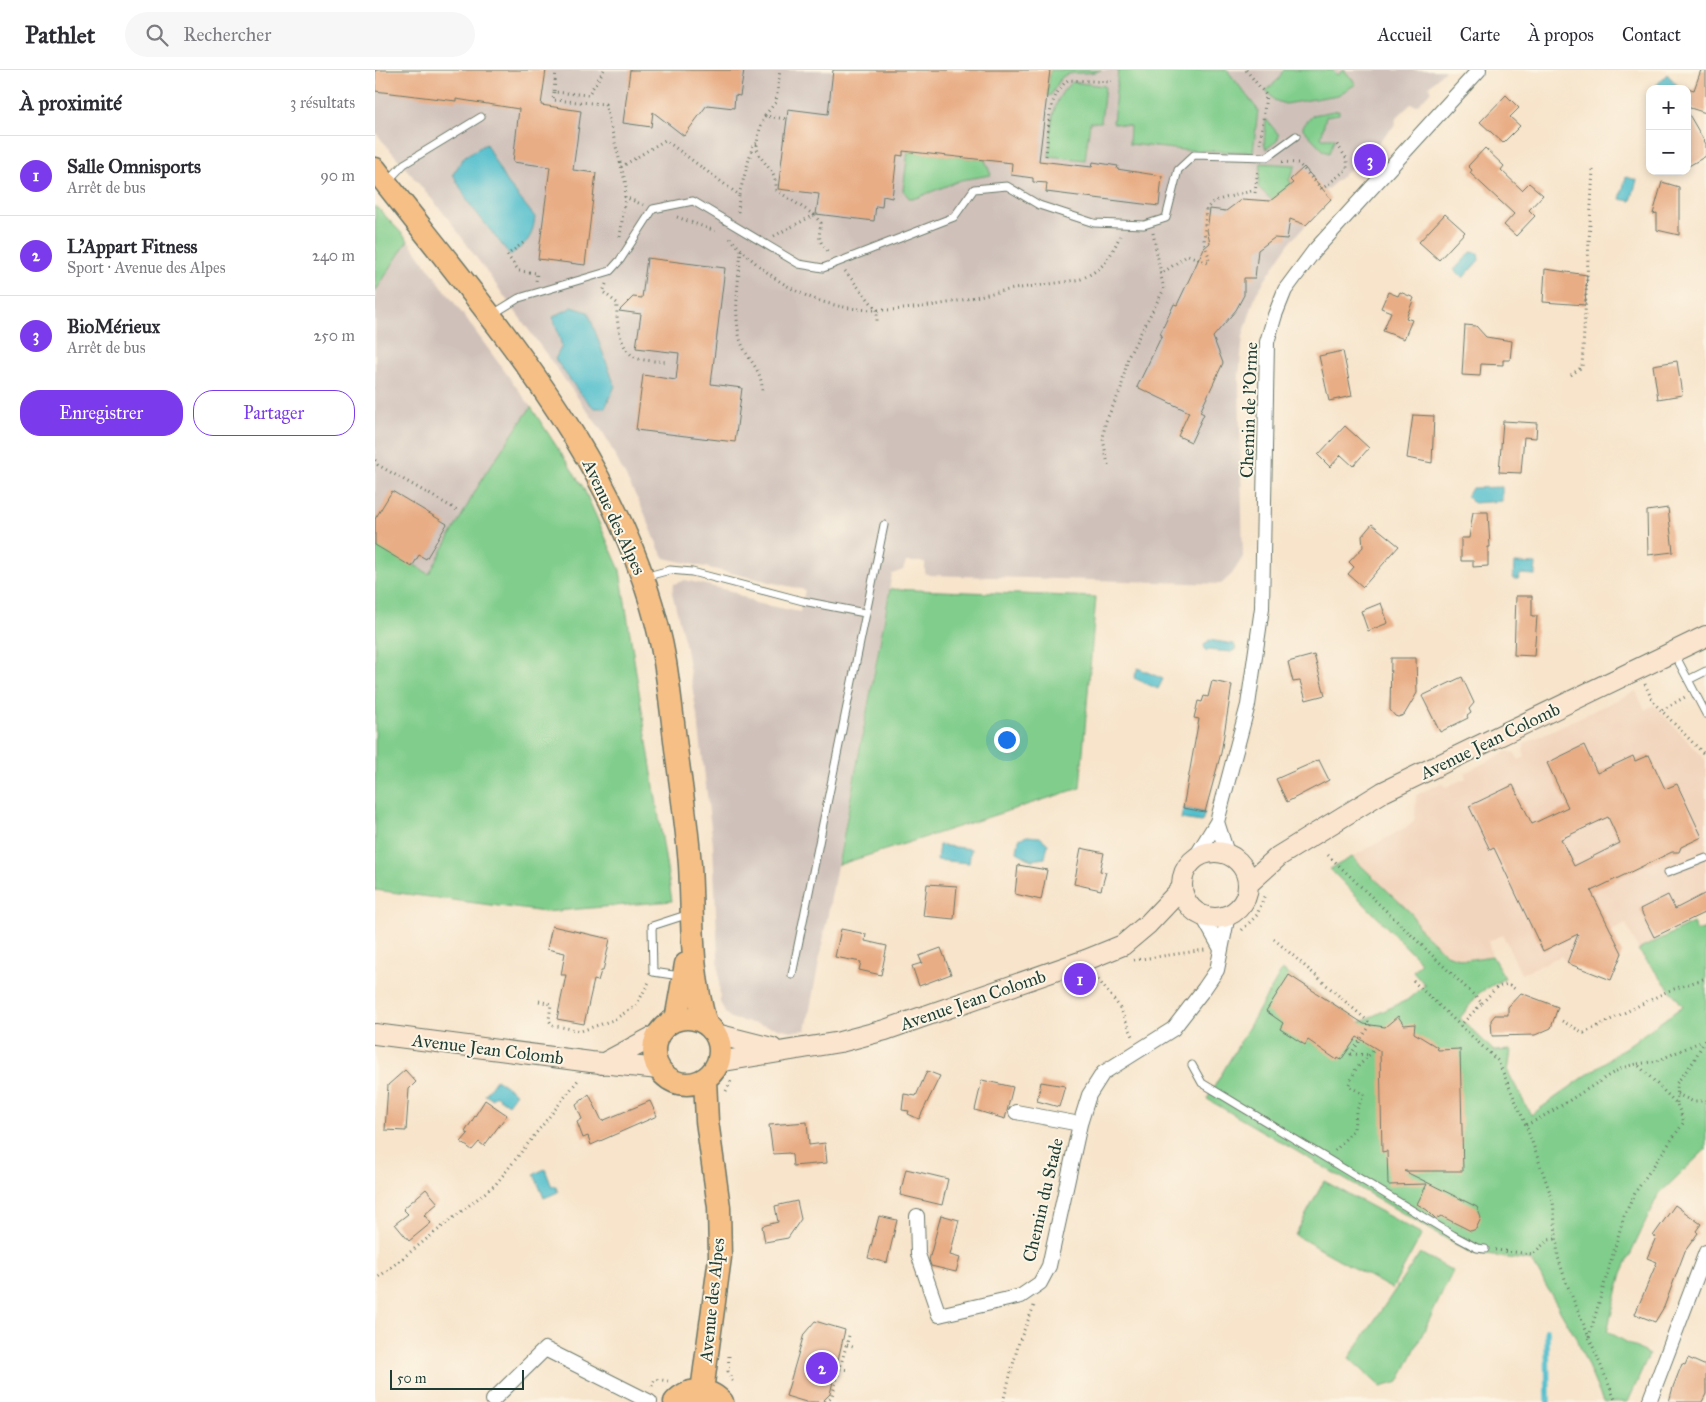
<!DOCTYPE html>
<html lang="fr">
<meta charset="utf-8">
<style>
body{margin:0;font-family:"IM FELL Great Primer",serif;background:#f7f7f7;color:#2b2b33}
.controls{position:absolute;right:15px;top:15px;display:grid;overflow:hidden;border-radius:10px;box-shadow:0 2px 8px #0003}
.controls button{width:45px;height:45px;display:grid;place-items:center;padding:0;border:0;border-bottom:1px solid #e1e1e2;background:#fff;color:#2b2b33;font:25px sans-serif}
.scale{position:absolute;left:15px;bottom:12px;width:134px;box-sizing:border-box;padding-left:5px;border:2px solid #1f3d34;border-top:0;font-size:14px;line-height:18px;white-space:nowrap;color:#1f3d34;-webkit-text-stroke:4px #fcf5e5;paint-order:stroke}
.you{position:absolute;left:631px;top:669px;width:18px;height:18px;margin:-12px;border:4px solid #fff;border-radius:50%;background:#1a73e8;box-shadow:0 0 0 8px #1a73e833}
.badge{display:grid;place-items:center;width:32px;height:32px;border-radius:50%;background:#7c3aed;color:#fff;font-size:16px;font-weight:700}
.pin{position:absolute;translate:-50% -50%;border:2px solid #fff;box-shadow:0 1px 5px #0006}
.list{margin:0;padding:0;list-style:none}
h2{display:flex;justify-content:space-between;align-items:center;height:65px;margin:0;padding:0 20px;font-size:21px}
h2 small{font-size:16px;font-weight:400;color:#7c7c81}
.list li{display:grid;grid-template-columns:32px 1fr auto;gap:15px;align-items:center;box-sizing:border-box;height:80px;padding:0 20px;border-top:1px solid #e1e1e2}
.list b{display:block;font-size:19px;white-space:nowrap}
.list p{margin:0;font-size:16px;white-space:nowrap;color:#7c7c81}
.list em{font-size:16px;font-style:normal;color:#7c7c81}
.actions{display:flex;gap:10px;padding:15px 20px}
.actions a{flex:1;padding:11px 0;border:1px solid #7c3aed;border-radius:20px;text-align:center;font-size:18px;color:#7c3aed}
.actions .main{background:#7c3aed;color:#fff}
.icon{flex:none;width:28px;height:28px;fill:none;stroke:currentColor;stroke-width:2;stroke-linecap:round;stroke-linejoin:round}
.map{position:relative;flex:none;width:1331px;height:1332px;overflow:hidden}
header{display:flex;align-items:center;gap:30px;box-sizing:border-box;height:70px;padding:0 25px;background:#fff;border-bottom:1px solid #e1e1e2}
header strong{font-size:24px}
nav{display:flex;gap:28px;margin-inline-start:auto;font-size:18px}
.search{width:350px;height:45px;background:#f7f7f7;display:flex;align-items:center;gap:12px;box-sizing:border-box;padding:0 18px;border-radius:28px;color:#7c7c81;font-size:19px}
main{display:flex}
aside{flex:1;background:#fff}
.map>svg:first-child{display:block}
.built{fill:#f2d5bd}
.industrial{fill:#cfc1ba}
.green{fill:#80cd8c;stroke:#508560}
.water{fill:#53bfcd;stroke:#397e80}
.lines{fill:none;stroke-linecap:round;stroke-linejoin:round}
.stream{stroke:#53bfcd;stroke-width:5.5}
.building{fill:#e8ad85;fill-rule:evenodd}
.lane-casing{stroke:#6b7769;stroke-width:9}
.street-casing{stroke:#6b7769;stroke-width:16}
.secondary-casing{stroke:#6b7769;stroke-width:22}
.primary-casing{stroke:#6b7769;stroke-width:25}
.path{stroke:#6b7769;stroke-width:3;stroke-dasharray:1 4;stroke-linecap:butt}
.lane{stroke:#fff;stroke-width:7}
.street{stroke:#fff;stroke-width:14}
.secondary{stroke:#fbe5cf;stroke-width:20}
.primary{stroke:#f5bf86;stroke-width:22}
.labels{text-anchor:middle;stroke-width:4;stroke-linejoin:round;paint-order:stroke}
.street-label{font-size:18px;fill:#1f3d34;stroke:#fcf5e5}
</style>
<header>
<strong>Pathlet</strong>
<div class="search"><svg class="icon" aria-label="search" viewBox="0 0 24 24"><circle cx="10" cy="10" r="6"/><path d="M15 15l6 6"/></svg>Rechercher</div>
<nav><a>Accueil</a><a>Carte</a><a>À propos</a><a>Contact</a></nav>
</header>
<main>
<aside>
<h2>À proximité<small>3 résultats</small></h2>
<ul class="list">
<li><span class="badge">1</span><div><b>Salle Omnisports</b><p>Arrêt de bus</p></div><em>90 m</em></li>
<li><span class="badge">2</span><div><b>L'Appart Fitness</b><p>Sport · Avenue des Alpes</p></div><em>240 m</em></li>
<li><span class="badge">3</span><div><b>BioMérieux</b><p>Arrêt de bus</p></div><em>250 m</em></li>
</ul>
<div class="actions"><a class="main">Enregistrer</a><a>Partager</a></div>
</aside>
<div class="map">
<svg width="1331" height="1332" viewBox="0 0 1331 1332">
<rect width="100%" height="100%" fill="#fcf5e5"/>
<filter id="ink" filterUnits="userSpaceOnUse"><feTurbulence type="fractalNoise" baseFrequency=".02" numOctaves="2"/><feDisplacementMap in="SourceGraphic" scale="10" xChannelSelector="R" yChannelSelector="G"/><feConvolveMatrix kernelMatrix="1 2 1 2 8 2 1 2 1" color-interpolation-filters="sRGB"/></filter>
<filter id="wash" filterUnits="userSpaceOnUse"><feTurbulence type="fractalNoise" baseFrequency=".0096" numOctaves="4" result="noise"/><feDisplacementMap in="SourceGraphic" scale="20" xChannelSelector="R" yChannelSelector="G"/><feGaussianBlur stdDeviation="1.12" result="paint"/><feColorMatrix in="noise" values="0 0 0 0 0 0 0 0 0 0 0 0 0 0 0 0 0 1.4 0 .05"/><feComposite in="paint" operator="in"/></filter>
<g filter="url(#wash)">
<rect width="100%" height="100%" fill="#f7e4cb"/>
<path class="built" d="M1261 621 1270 640 1279 635 1331 691V842L1279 867 1281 871 1263 879 1251 854 1236 861 1247 883 1236 910 1192 893 1186 886 1146 904 1128 865 1113 871 1117 886 1090 890 1071 884 1046 860 1036 843 977 787 1035 755 1040 749 1041 725 1066 713 1071 717 1091 708 1089 703 1133 681 1140 684 1144 690 1150 687 1148 681 1150 673Z"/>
<path class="industrial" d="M0 0H1070L1054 16 1056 21 1042 35 1036 34 1021 48 1020 55 991 85 950 121 956 129 914 173 881 224 868 266 864 306 868 487 857 504 846 514 554 505 550 503V492H531L528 500 517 504 431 960 417 961 357 949 350 943 345 932 338 775 324 658 310 573 297 523 299 514 310 510 356 521 380 533 425 542 430 520 290 488 285 481 269 442 229 364 72 147 0 62Z
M33 170 156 337 110 404 54 504 0 471V222Z"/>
<path class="green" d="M675 0H726C713 6 696 0 687 7 683 12 679 20 676 25L672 26Z
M743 0H852L883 40 878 82 808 80 754 74 755 56 738 53Z
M908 0H957L962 5 969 0 981 14 963 25 910 34 899 30 891 20 904 9Z
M697 12 730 16 726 52H715L710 90 674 86C677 59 674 31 697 12Z
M964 40V44L951 46 946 68H960L954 83 949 81 928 59V56L938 45Z
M891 49 904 65 902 71 891 79 889 73Z
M533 81 610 90 616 105 586 110 541 128H534L528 120Z
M886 93 921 95 914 110 917 114 897 130 883 117Z
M0 135 33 170 0 222Z
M156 337 208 417 245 500 297 831 170 842 0 820V471L54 504 110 404Z
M515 519 721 527 705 718 463 795Z
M977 787 1036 843 1046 861 1071 884 1090 890 1117 886 1130 908 1104 923 1085 948 1119 981 1136 980 1133 1002 1156 1045 1308 936 1263 880 1318 853 1322 861 1331 858V1079L1283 1125 1247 1203 1232 1261 1274 1285 1253 1332H1228L1202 1270 1157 1191 1096 1183 832 1029 907 900 985 952 1032 930 1050 915 1038 901 1046 892 955 799Z
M949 1111 1047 1164 1017 1219 920 1165Z
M1045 1183 1078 1201 1024 1312 1006 1317 974 1288Z"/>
<path class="water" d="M1292 4 1303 16 1300 19H1278Z
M111 74 130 110 160 147C157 169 153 172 135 185L93 132 78 104 90 86Z
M1251 107 1262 110 1256 131 1245 129Z
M1096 182 1103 183 1104 190 1088 208 1079 200Z
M197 237 213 242 240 316 230 338H219L204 322 180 289 187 276 178 247Z
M1127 417V431L1098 433 1092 427 1097 418Z
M1139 493 1161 494 1160 505 1146 504 1143 509H1138Z
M834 570 859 574 861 579 856 582 830 580 829 575Z
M763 598 788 609 783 619 759 608Z
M808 738 830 742 827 752 806 749Z
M652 766 665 767 673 774 670 788 656 790 642 782 644 769Z
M564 775 596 779 594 793 562 790Z
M121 1009 141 1023 133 1034 120 1025 117 1029 110 1025Z
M170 1099 177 1117 180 1115 183 1122 169 1128 159 1104Z"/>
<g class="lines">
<path class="stream" d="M1172 1260 1173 1332"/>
</g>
<g id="blocks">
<path class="building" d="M0 0H171L166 35 206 41 198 100 221 103 210 195 163 189 175 97 138 92 144 39 81 29V31L0 21Z
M255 0H369L365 26 360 25 359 38 332 35 309 66 278 42 276 57 248 53Z
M458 0H675L664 91 717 97 718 92 743 96 742 99 787 106 784 136 671 122 672 113 658 112V108L636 105 637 93 528 81V86L522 85 517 128 508 126 507 137 501 136 499 151 441 144 444 124 403 119 412 49 413 39 453 44Z
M1326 0H1331V43L1312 37V18L1319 20Z
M1131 25 1144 38 1135 47 1145 56 1128 73 1105 52Z
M1312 41 1331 74V86L1312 97Z
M1110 78 1129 96 1126 100 1147 120 1154 113 1168 125 1154 140 1160 146 1141 166 1129 155 1139 144 1095 103 1097 100 1093 96Z
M929 97 956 129 931 155 915 149 912 169 899 168 883 180 880 208H869V225L861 240 838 267 848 293 825 342 829 344 816 372 803 366 814 342 762 317 787 265 785 264 799 234 802 235 829 178 835 173 832 160 835 139 851 141 867 129 895 131 918 113 915 110Z
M1287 112 1304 117V165L1282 160V143L1278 144Z
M1070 144 1090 162 1064 190 1044 172Z
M272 188 350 198 336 314 367 318 360 372 261 360 268 305 301 310 304 283 261 278 266 244 244 241 258 227 267 228Z
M1170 199 1212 205 1210 235 1168 232Z
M1013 222 1023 226 1025 222 1039 228 1031 248 1037 250 1029 269 1008 261 1016 242 1006 238Z
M1090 255 1101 256 1111 267 1137 271 1135 290H1128V295L1106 294 1105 306 1087 305Z
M968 281 977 326 954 331 944 286Z
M1302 291 1307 325 1283 329 1278 295Z
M1038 345 1059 346 1057 393 1032 388Z
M1128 351 1162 353 1161 368 1149 367 1146 403 1124 402Z
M970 356 994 378 978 396 966 385 955 397 943 385Z
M17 421 72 454 51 489 44 485 37 497 0 475V449Z
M1293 438 1298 482 1273 485 1272 441Z
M1098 442H1113L1115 477H1113V496L1098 497V491H1086V468H1094Z
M997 454 1024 476 988 517 973 504 979 497 974 492 988 477 987 466Z
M1141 526H1157V546H1162L1159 586 1139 585Z
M1006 533 1013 553 993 561 986 541Z
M939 585 950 625 931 630 925 611 918 612 913 592Z
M1016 588H1041L1042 623 1029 645 1023 647 1020 646 1015 640Z
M1087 607 1099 633 1094 639 1096 643 1092 646 1093 648 1065 662 1047 626Z
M837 611 857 615 846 683 830 742 808 738 824 649 819 648 823 631 827 632 829 626 833 627Z
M1209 675 1222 703 1258 686 1260 691 1274 685 1290 719 1302 714 1327 767 1306 777 1304 782H1297L1216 821 1247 883 1236 910 1192 893 1203 864 1168 881 1119 778 1115 780 1094 736 1138 715 1157 754 1193 737 1172 693ZM1233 747 1245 773 1199 796 1186 769Z
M944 690 954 710 912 732 901 709Z
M706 778 729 783 725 801 731 802 726 820 699 814Z
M643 795 672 800 666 830 640 824Z
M552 814 582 816 579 849 548 846Z
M1331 823V842L1279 867 1265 839 1293 825 1300 839Z
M177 856 235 869 228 901H226L223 911 219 910 209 954 182 949 191 905H186L190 883 172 879Z
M466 859 491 864 490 871 512 876 506 905 484 900 486 892 460 887Z
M566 878 576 904 544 916 537 896 547 893 544 886Z
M914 905 989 954 1010 957 1023 946 1029 955 1040 954 1039 963 1062 977 1063 980 1085 979 1088 1101H1029L1102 1137 1106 1148 1101 1159 1096 1161 1066 1146 1061 1149 1052 1140 1042 1134 1052 1114 1013 1115 1012 1081 1007 1082 1005 981 982 967 966 990 963 988 962 990 933 970 930 975 905 959 908 953 891 941Z
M1146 923 1183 937 1176 958 1160 965 1117 966 1116 950 1120 945H1133V937Z
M30 1000 41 1012 34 1019 31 1061 10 1060 13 1015Z
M552 1001 565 1006 544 1049 533 1044 534 1041 527 1040 529 1024 541 1026Z
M607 1010 638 1017 630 1049 600 1040Z
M666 1012 690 1016 684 1037 662 1031Z
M214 1024 227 1051 275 1031 282 1046 216 1075 213 1066 208 1068 202 1052 207 1049 201 1035Z
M110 1030 132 1045 109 1076 104 1072 97 1080 86 1072 93 1064 90 1062Z
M432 1052 434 1075 450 1073 452 1093 418 1096 417 1085 414 1083 398 1084 394 1055Z
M531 1099 573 1109 567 1135 525 1125Z
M51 1119 63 1133 49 1145 56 1153 34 1171 20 1154 33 1144 28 1139Z
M422 1131 426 1149 413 1168 390 1172 387 1156 403 1152 400 1136Z
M1300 1135 1326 1154 1321 1161 1323 1163 1310 1181 1289 1237 1280 1252 1260 1244 1282 1192 1272 1188 1281 1167 1278 1166Z
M566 1145 584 1150 575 1185 585 1188 581 1202 556 1196 554 1190Z
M504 1146 522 1150 512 1193 493 1188Z
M440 1251 470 1260 455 1324 447 1332H431L411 1326 429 1264Z
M1313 1288 1331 1296V1324L1327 1332H1294L1298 1317 1307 1294 1310 1295Z"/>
</g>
</g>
<g filter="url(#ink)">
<use href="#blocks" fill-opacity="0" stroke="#6b7769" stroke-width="1"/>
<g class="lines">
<defs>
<path id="lane" d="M13 111 29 94 106 47
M118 244 144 228 235 201 245 190 278 139 318 131 424 194 448 198 579 147 599 119 632 116 664 135 719 153 769 155 791 148 803 100 819 85 892 87 921 66
M269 507 295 500 317 502 428 531 490 543
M1299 583 1331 644
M1313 610 1331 601
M1292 803 1331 788
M417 905 509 455
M305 906 278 902 277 856 314 844
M817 995 827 1013 1078 1165 1102 1178 1110 1179"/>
<path id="street" d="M842 752 852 783
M820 788 842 752 873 635 887 538 892 272 900 245 910 220 939 181 1104 0
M827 845 846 879
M641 1042 705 1054
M542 1146 543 1184 564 1245 646 1226 665 1213 674 1196 705 1054 714 1025 728 1003 798 959 829 919 842 900 853 845
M118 1330 170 1279 275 1332
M1274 1332 1331 1182"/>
<path id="secondary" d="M807 815a33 33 0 1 1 66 0a33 33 0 1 1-66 0Z
M873 814 904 786 1008 722 1331 566
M0 964 216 992 284 999
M341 964 397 978
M343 992 465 972 510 960 711 890 748 875 773 854 807 818
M227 994 285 963"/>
<path id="primary" d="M0 99C115 248 257 401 290 592 295 623 298 655 302 686 307 722 312 758 315 795 318 848 315 903 331 954
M279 981a33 33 0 1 1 66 0a33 33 0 1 1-66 0Z
M301 950 311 894
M327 1321 345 1187 344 1137 332 1051 330 1009
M300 1332C314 1317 334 1318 347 1332"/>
</defs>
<use href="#lane" class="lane-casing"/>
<use href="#street" class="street-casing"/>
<use href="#secondary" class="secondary-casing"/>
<use href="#primary" class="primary-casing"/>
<path class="path" d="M181 0 179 22 213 25 229 0
M871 0 891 25 885 75
M179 22 178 30 230 34 251 115 250 127 268 135
M390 45 401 32 405 0
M671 86C674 59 671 28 693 10L737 12
M907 92 923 93 947 119 972 99V89L961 73
M246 97 290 70 364 125 363 143
M880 123 883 99
M364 125 378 75 383 73
M439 145 446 153C443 168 444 172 454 183
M302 147 343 162
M778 163 786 204 813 185 833 193 834 187 829 173 831 139 839 131 880 120
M399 166 439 145 401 120C402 98 384 93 382 77 382 66 386 55 390 46L412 49
M245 167 250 127
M355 168C421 239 479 250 572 233 591 230 609 224 628 221 654 216 680 214 706 209 730 198 734 189 745 166
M148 173 132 185 144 201 162 203 161 212
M366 180C364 208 358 241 365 269 371 290 388 298 387 322
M470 201 502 240V251
M231 214 228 222 242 233C241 249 244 283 264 289 272 291 283 291 292 292
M1196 305 1207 297 1218 99
M0 390 3 395 82 440
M733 395 728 369 730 353 746 319 753 287 789 219 785 202
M1270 614 1278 632 1331 686
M1287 640 1310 627
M953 785 1107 933 1085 956
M867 860 882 845 890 824
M899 869 996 954 976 984 995 985
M759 890 830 880
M720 906 744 936 758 966
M1038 911 1123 991 1151 1055 1178 1131 1183 1187 1191 1212 1241 1332
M164 931 176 934 174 950 177 955 206 961 238 950 261 936 274 912
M1107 933 1122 917 1133 914 1140 919
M1187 951 1209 963 1293 921 1331 908
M1263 994 1282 991 1327 971
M974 1014 981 999 999 980
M351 1021 357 1009
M1302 1024 1317 1031H1331
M1151 1055C1173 1045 1193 1031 1214 1018 1231 1008 1243 997 1262 994L1302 1034 1301 1014 1318 992 1331 968
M960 1081 979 1059 981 1042 989 1024 975 1017
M1120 1180 1158 1184 1173 1170 1181 1169
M0 1210 121 1114 204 1009
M1214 1267 1249 1146 1261 1121 1309 1052 1302 1034
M472 1275 481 1278
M354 1286 353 1301 358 1313
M465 1299 475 1300
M277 1316 280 1309 293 1311
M451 1332 457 1326 475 1262
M628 1332 644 1272 659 1236"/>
<use href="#lane" class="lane"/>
<use href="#street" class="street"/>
<use href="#secondary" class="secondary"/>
<use href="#primary" class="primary"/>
</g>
</g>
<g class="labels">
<g class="street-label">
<text transform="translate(874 340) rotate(-88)" y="6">Chemin de l'Orme</text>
<text transform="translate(239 447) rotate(65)" y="6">Avenue des Alpes</text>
<text transform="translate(1115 671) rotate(-26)" y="6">Avenue Jean Colomb</text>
<text transform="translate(598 930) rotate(-19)" y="6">Avenue Jean Colomb</text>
<text transform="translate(113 979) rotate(7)" y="6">Avenue Jean Colomb</text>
<text transform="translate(668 1130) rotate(-77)" y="6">Chemin du Stade</text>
<text transform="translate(337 1230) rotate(-84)" y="6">Avenue des Alpes</text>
</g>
</g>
</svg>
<div class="controls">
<button>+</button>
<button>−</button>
</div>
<div class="scale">50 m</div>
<div class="you"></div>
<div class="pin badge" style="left:705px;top:909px">1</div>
<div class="pin badge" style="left:447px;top:1298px">2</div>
<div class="pin badge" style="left:995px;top:90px">3</div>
</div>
</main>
